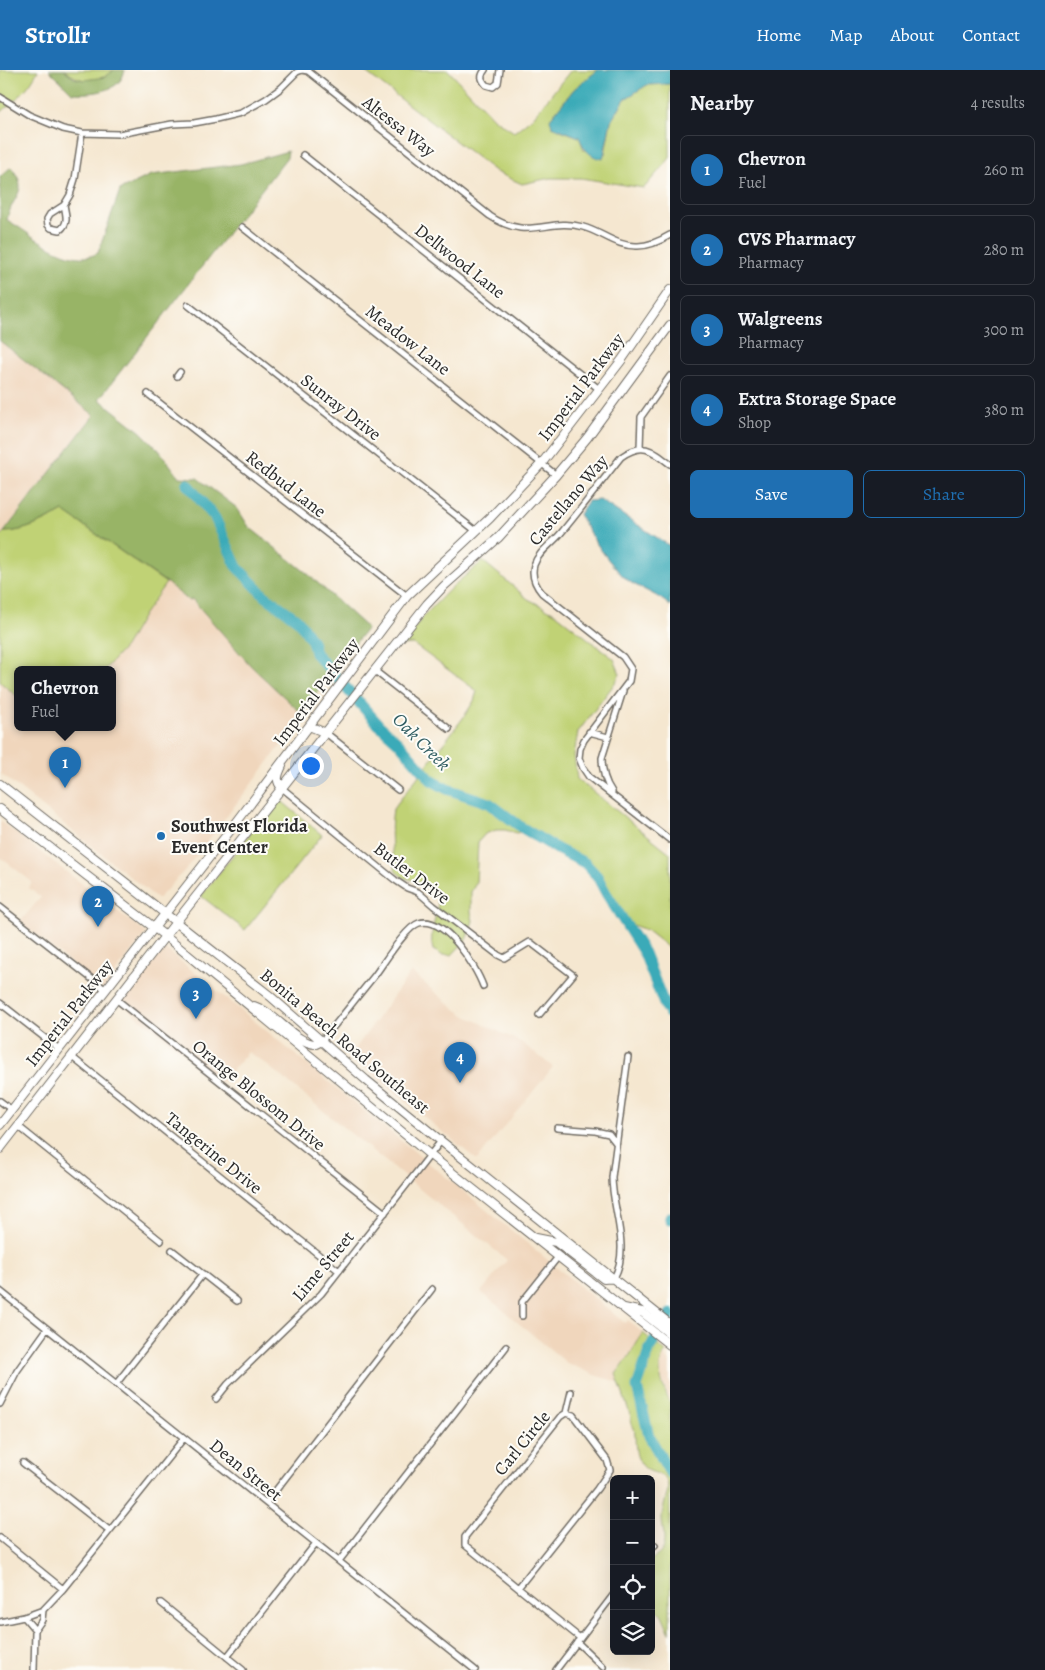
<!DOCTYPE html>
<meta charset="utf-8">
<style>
body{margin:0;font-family:Alegreya,serif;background:#242831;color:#f1f3f6}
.controls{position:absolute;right:15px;bottom:15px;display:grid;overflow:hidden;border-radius:8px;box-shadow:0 5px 20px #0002}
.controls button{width:45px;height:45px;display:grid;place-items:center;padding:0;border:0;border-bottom:1px solid #363941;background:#171b24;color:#f1f3f6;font:25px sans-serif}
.you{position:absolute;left:310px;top:695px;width:18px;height:18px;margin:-12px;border:4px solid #fff;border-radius:50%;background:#1a73e8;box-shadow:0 0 0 8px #1a73e833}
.badge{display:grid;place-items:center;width:32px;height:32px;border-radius:50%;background:#1f6fb2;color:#fff;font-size:16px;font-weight:700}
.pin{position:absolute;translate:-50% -41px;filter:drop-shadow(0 1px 2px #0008)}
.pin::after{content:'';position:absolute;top:26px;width:18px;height:15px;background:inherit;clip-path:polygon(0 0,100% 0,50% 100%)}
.popup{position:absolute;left:14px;top:596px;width:102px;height:65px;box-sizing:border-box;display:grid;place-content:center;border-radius:8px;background:#171b24;filter:drop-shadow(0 1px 4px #0005);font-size:16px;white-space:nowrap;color:#9ea1a6}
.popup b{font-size:19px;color:#f1f3f6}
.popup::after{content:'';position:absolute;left:50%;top:100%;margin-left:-10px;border:10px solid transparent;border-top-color:#171b24}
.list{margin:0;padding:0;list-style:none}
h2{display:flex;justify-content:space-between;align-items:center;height:65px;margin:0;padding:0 20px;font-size:21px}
h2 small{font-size:16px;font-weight:400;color:#9ea1a6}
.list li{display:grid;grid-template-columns:32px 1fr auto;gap:15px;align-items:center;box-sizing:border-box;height:70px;margin:0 10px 10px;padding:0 10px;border:1px solid #363941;border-radius:8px}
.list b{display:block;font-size:19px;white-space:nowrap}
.list p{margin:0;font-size:16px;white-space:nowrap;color:#9ea1a6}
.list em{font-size:16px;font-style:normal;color:#9ea1a6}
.actions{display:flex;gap:10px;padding:15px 20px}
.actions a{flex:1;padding:11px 0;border:1px solid #1f6fb2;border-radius:8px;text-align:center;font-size:18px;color:#1f6fb2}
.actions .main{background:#1f6fb2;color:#fff}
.icon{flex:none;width:28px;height:28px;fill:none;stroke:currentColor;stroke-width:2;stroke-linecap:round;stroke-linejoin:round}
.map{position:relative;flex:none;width:670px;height:1600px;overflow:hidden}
header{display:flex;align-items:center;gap:30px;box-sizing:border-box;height:70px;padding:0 25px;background:#1f6fb2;color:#fff}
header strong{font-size:24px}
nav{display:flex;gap:28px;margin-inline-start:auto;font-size:18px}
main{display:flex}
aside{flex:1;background:#171b24}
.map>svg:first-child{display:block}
.built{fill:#f0d6bc}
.green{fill:#c0d275;stroke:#767e50}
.forest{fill:#98b466;stroke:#627048}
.water{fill:#3aaab8;stroke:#326a72}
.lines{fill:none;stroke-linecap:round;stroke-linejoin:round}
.river{stroke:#3aaab8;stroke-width:11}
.street-casing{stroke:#726d65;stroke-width:8}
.primary-casing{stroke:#726d65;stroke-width:10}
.street{stroke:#fff;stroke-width:5}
.primary{stroke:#fff;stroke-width:8}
.poi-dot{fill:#1f6fb2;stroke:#fdfcf7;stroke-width:2}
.labels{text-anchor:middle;stroke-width:4;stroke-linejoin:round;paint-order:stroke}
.street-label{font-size:18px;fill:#2b2b2b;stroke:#fdfcf7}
.poi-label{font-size:18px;font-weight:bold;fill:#2b2b2b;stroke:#fdfcf7;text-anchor:start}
.water-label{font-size:19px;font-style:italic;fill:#315e63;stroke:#fdfcf7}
</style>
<header>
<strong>Strollr</strong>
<nav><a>Home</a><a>Map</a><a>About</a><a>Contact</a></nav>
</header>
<main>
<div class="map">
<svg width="670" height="1600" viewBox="0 0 670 1600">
<rect width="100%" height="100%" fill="#fdfcf7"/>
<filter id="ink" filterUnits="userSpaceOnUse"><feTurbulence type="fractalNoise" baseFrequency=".02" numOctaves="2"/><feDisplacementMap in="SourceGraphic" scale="10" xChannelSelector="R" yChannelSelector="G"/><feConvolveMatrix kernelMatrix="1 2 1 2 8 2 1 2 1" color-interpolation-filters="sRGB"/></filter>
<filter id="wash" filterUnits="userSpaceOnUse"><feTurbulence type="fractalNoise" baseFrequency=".0096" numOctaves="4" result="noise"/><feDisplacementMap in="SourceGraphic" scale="20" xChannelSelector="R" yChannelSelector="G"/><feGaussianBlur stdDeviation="1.12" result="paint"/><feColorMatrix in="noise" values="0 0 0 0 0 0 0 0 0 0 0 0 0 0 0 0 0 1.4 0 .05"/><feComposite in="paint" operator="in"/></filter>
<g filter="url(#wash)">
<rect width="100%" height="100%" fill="#f5e7d0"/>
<path class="built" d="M0 271 94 345 0 466Z
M167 512 192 529 251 596 304 646 185 800 158 829 0 703V612L17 626 18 657 59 658 60 657H112V599H105L125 577 144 544Z
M0 751 146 863 103 919 20 852 41 827 29 818 32 812 0 787Z
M162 876 625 1253 628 1250 643 1263 628 1288 616 1304 619 1312 597 1306 567 1293 481 1222 507 1190 263 992 248 982 221 1013 118 931Z
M411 902 455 939 466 946 521 972 553 997 477 1090 350 986Z
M663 1286 670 1291V1334L659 1300Z"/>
<path class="green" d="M0 0H38C30 18 15 31 0 43Z
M64 0H114C98 15 81 13 64 0Z
M363 0H448L494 49 514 62 533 47 571 0H598L574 19 550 49 560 60 579 67 584 80 605 84 611 51 625 29 647 15 670 14V88L644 118 581 108H550L522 114 496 102Z
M63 441 166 513 144 544 125 577 105 599H18L17 626 0 612V466L4 462C24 462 46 451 63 441Z
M483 491 528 529 555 543 614 589 620 604 615 613 578 662 574 685 577 709 670 783V879L646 860 627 853 619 846 613 839 592 804 572 788 536 764 525 761 516 763 505 760H496L485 764 478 772 476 813 471 822V842L473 851 466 870 452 885H442L433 880C428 863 438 846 438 828L425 813 404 808 396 802C391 783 390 758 393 739L463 648 474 631 477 621 413 574 402 575 423 547 453 516Z
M278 728 322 765 245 860 201 826Z
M643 1263 666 1282C653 1298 664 1317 670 1334V1563L662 1545 651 1533V1490C655 1487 661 1484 662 1480 667 1466 661 1458 662 1445 663 1436 670 1420 667 1412 663 1402 651 1404 645 1398 632 1387 637 1371 634 1358 632 1354 631 1353 631 1347L616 1304 628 1288Z"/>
<path class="forest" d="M49 0H64L74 8 84 10 105 7 114 0H125C124 4 122 8 120 11 110 23 86 24 72 23Z
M288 81 287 87 99 329 141 362 159 380 179 407 197 408 237 438 249 457 308 504 367 558 301 643 251 596 192 529 189 531 167 513 63 441C45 451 24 462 4 462L94 345 0 271V107L11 97C31 122 12 124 7 150 32 164 70 199 98 183L120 120 151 105 241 94Z"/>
<path class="water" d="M598 0H670V14L647 15 625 29 611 51 603 89C589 87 584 79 579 67L552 56 550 49 574 19Z
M600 430 670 476V536C659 525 643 520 630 512 612 499 589 464 579 444L588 431Z"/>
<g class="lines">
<path class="river" d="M187 414 215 448 237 497 265 526 298 550 312 571 315 583 379 655 398 672 431 710 447 719 489 733 521 757 559 780 585 793 597 806 606 823 644 883 666 939 670 944
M670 1147V1149
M670 1244 650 1278 637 1317 649 1366 670 1403"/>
</g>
</g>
<g filter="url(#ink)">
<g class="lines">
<defs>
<path id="street" d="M485 0C480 6 481 9 486 15L493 17 498 13 500 0
M0 27 29 45 63 59 82 63 119 64 172 54 194 53 216 49 241 43 266 29 281 18 297 2 302 0 308 1 490 146C529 172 548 147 583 157 602 162 617 177 638 176 650 176 660 171 670 165
M303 85 599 319
M64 135C66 145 69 153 60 160L51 158 48 155 47 149 50 144 64 135 70 125 75 109 82 63
M242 157 556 405
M188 235 476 461
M177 306 180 302
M148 324 407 526
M640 378 641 347 670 306
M670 394C651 379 642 372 621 387 601 412 582 438 561 463 553 473 538 482 534 495 531 506 535 515 542 523L623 587 631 599 629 611 584 670 580 679 579 688 583 698 589 707 670 770
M375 601 449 659
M589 662 608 667
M326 663 398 720
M282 718 395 810 407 818 418 822 434 836 498 885 504 888 530 872 573 905 539 945
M612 722C605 712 602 701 602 688L623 621
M0 837 106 920
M116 929 385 1143
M0 933 59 979
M322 971C340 949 357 927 375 905 384 893 406 857 419 853 445 845 476 897 483 916
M72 987 339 1201
M0 1031 12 1040
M18 1056 161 1171
M557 1058 595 1061 609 1064 616 1073
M172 1180 237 1231
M614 1208C631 1177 612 1140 612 1107L628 987
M0 1221 475 1600
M522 1246V1232L558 1187
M116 1314 203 1204
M216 1329 228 1314 321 1224 441 1071
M0 1334 17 1301 47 1259
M566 1343 573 1345 607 1390 610 1400 597 1419 518 1518 465 1475V1467L560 1347Z
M566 1343 571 1322
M23 1393 109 1460
M266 1433 432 1219
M0 1468 63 1519
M651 1478 655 1475
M339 1491 506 1277
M518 1518 580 1568
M161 1533 243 1600
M24 1547 35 1560
M0 1552 24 1547 43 1540 63 1519 184 1368
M577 1572 603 1597
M227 1587 316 1473
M34 1600 35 1560 42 1550 43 1540
M556 1600 614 1524"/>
<path id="primary" d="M309 656 326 663
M0 714 270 926 366 1010 441 1071 670 1254
M282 718C275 710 278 705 282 696
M0 739 165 866 430 1085 670 1275
M254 936C276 943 296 974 316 974L322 971
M0 1055 236 753 407 526 490 448 542 393 621 291 670 220
M0 1079 176 852 427 534 444 516 498 468 556 405 587 368 670 255
M536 1168 556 1172 604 1209 614 1208
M624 1238 642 1242 670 1264"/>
</defs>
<use href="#street" class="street-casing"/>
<use href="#primary" class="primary-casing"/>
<use href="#street" class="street"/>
<use href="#primary" class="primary"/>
</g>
</g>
<circle class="poi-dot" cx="161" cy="766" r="5"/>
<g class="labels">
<g class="street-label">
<text transform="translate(399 56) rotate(38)" y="6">Altessa Way</text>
<text transform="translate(460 191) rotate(38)" y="6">Dellwood Lane</text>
<text transform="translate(408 270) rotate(38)" y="6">Meadow Lane</text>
<text transform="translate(581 317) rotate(-53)" y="6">Imperial Parkway</text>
<text transform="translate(341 337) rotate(38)" y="6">Sunray Drive</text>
<text transform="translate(286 414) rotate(38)" y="6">Redbud Lane</text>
<text transform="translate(568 430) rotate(-50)" y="6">Castellano Way</text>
<text transform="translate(316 622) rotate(-53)" y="6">Imperial Parkway</text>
<text transform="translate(412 803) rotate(37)" y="6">Butler Drive</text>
<text transform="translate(69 943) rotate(-52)" y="6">Imperial Parkway</text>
<text transform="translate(345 971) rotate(40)" y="6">Bonita Beach Road Southeast</text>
<text transform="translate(259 1025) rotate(39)" y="6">Orange Blossom Drive</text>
<text transform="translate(214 1083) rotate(39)" y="6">Tangerine Drive</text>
<text transform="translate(323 1196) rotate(-50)" y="6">Lime Street</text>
<text transform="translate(522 1373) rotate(-51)" y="6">Carl Circle</text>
<text transform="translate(246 1400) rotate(39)" y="6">Dean Street</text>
</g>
<g class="poi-label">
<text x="171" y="762">Southwest Florida<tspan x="171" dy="21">Event Center</tspan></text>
</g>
<g class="water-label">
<text transform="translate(422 671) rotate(45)" y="7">Oak Creek</text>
</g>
</g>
</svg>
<div class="controls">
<button>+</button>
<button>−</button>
<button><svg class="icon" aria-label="locate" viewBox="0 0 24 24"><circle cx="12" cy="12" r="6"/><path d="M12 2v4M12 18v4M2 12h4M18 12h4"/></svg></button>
<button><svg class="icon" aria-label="layers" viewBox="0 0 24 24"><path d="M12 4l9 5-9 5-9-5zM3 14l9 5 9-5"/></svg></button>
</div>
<div class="you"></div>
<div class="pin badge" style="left:65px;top:718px">1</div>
<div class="popup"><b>Chevron</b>Fuel</div>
<div class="pin badge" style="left:98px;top:857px">2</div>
<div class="pin badge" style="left:196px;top:949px">3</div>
<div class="pin badge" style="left:460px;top:1013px">4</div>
</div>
<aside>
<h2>Nearby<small>4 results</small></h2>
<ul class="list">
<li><span class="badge">1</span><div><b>Chevron</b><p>Fuel</p></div><em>260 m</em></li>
<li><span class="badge">2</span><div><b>CVS Pharmacy</b><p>Pharmacy</p></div><em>280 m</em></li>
<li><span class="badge">3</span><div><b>Walgreens</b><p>Pharmacy</p></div><em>300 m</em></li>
<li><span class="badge">4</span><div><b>Extra Storage Space</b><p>Shop</p></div><em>380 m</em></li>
</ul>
<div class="actions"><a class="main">Save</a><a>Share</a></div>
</aside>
</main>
